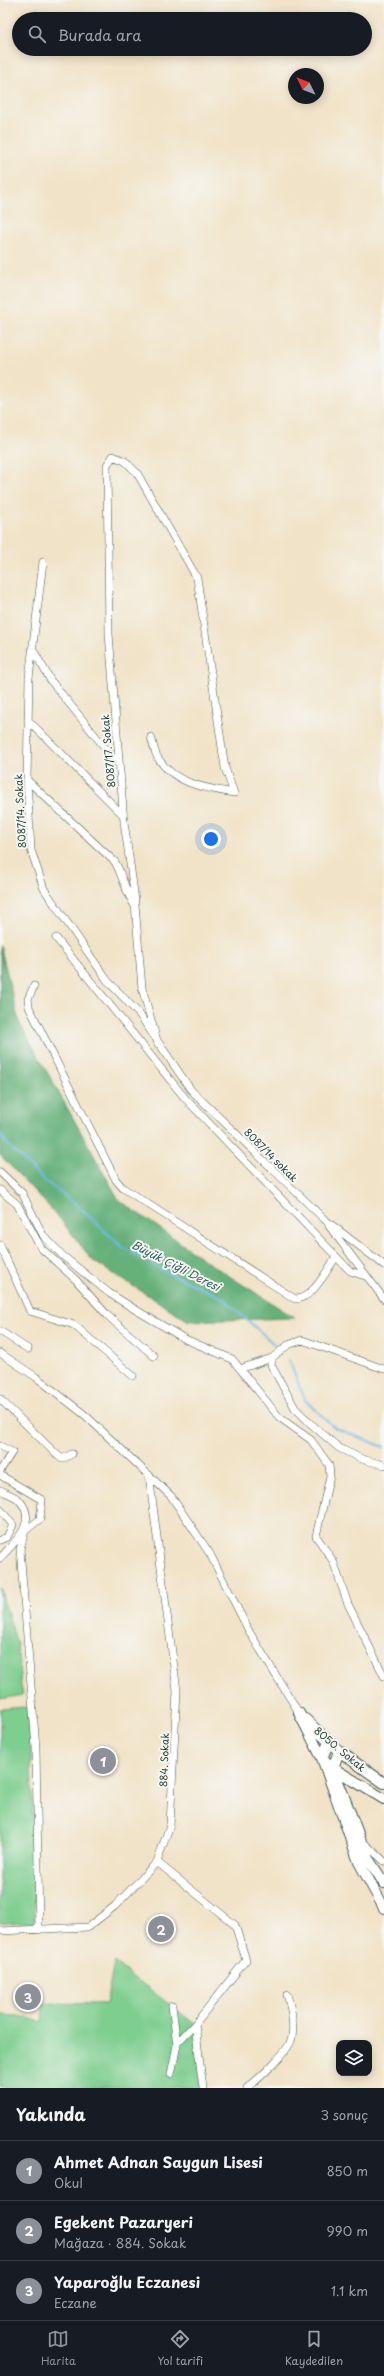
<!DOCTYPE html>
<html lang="tr">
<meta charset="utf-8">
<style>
body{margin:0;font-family:"Playpen Sans",sans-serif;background:#20242c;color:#f1f3f6}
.controls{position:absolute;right:12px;bottom:12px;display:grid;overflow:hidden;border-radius:8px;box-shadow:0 2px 10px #0003}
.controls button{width:36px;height:36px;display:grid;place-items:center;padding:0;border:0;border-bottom:1px solid #363941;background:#171b24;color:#f1f3f6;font:20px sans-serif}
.compass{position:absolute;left:288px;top:68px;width:36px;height:36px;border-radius:50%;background:#171b24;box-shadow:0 2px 10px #0003;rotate:312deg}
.you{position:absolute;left:211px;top:839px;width:14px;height:14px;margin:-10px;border:3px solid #fff;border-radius:50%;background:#1a73e8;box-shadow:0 0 0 6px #1a73e833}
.badge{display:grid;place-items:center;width:26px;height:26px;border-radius:50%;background:#8c9099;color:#fff;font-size:13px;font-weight:700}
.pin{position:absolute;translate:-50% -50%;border:2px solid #fff;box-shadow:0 1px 4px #0006}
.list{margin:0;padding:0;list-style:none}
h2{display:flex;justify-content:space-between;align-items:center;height:52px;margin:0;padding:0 16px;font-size:17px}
h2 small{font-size:13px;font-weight:400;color:#9ea1a6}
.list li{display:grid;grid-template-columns:26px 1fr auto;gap:12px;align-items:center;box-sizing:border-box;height:60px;padding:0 16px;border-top:1px solid #363941}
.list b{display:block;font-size:15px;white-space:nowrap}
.list p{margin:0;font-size:13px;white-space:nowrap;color:#9ea1a6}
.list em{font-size:13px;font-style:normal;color:#9ea1a6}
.icon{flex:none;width:22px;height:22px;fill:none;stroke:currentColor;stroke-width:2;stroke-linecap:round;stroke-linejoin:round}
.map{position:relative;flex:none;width:384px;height:2088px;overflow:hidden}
.search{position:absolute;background:#171b24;box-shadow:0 2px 10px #0003;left:12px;right:12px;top:12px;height:44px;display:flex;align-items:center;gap:10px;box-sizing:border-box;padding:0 14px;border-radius:22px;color:#9ea1a6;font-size:15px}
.sheet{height:232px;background:#171b24}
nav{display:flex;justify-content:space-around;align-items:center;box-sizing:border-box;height:56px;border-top:1px solid #363941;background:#171b24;font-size:11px;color:#9ea1a6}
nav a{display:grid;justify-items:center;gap:2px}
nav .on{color:#8c9099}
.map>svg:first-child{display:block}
.green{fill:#7ece8f;stroke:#4e8662}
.forest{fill:#66b17a;stroke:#427757}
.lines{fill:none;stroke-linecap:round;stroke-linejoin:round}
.stream{stroke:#6ebbe8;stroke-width:2}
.street-casing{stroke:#3e564a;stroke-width:8}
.secondary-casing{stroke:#3e564a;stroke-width:12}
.street{stroke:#fff;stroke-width:7}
.secondary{stroke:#fff;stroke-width:10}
.labels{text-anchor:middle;stroke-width:4;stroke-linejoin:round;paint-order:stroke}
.street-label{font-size:10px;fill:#1f3d34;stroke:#f6f6f2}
.water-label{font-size:11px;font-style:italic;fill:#335c61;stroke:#f6f6f2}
</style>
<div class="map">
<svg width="384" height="2088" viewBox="0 0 384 2088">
<rect width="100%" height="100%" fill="#f6f6f2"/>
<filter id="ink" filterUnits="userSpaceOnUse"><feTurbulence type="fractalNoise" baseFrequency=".025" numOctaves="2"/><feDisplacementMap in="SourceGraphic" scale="8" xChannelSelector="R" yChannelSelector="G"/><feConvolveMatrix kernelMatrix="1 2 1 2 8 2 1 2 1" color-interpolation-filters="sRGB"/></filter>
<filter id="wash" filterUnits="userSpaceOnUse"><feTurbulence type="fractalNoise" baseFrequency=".012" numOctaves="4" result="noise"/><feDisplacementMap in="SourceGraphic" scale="16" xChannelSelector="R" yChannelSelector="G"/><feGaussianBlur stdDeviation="0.9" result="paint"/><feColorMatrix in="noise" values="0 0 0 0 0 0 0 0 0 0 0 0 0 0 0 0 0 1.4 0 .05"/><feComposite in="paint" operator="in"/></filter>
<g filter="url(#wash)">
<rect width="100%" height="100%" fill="#f1e3c7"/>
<path class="green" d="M0 1588 17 1644 22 1695 0 1699Z
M24 1707 30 1709 35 1922 0 1923V1709Z
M114 1962 195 2024 201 2088H0V2015L19 2016 42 2022 43 2003 106 2004Z"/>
<path class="forest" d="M0 945 19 1022 119 1200 212 1265 295 1318 189 1321 93 1261 57 1215 0 1155Z"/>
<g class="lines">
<path class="stream" d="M0 1133 4 1141 45 1181 79 1207 121 1246 160 1269 223 1298 276 1346
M289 1360 305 1400 335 1428 384 1447"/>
</g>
</g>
<g filter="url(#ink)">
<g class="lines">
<defs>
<path id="street" d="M43 562 29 678 27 780 31 850 44 889 107 980 139 1014 191 1090 324 1219 384 1265
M32 648 51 681 119 765
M28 720 123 815
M151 737C153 743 154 752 158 758 174 784 206 788 234 793
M27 780 115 862C123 876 125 892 135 906
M56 938 184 1097 350 1271 365 1276
M34 986 28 999 29 1007 116 1180 123 1188 295 1299C313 1299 327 1270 336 1257
M158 1044 142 988 134 892 124 822 109 634 107 465 113 456 125 461 137 473 197 578 225 768 234 793
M0 1172 22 1193 43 1235 63 1256 109 1293 136 1310 185 1339 232 1359 279 1417 311 1440 329 1465 330 1476 316 1536 333 1561 348 1604 384 1676
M0 1190 17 1204 41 1248 76 1280 108 1316 154 1356
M329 1226 384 1299
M0 1245 30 1311 74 1325 133 1376
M0 1331 28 1349
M0 1353 36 1377 85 1415 171 1496 210 1554 250 1633 299 1713
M240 1369 272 1358
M384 1369 302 1340 288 1345 272 1358 271 1365 295 1408 310 1423 339 1448 362 1459 384 1465
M0 1399 56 1454 62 1459 72 1454
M0 1446 12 1452 0 1471
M0 1475 42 1500 40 1519 25 1531 20 1549 36 1748 39 1930
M0 1490C6 1493 15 1496 19 1500 39 1522 15 1542 0 1558
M0 1509 13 1525 7 1537 0 1540
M362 1841 384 1861
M157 1862 235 1925 246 1960 195 2024 203 2088
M0 1931 88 1927 115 1906 157 1862 170 1825 177 1691 149 1475
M177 2043 195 2024
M171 2074 177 2045 172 2006
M247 2088C258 2080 287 2052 291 2041 295 2030 291 2006 287 1995"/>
<path id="secondary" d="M299 1713 322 1758 359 1862 384 1908
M305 1719 339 1751 384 1783
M329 1742 322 1758 333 1768 384 1799
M339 1751 333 1768 367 1857 384 1883"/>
</defs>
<use href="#street" class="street-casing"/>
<use href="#secondary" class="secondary-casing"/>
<use href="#street" class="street"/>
<use href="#secondary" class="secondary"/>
</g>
</g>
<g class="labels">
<g class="street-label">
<text transform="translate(108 751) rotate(-95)" y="4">8087/17. Sokak</text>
<text transform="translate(20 811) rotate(-93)" y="4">8087/14. Sokak</text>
<text transform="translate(271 1155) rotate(45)" y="4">8087/14 sokak</text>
<text transform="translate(340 1749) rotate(40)" y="4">8050. Sokak</text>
<text transform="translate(164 1760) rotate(-88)" y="4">884. Sokak</text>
</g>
<g class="water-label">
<text transform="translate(176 1266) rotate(27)" y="4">Büyük Çiğli Deresi</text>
</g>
</g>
</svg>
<div class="controls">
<button><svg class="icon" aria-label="layers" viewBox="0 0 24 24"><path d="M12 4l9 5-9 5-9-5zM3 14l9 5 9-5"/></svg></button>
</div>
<svg class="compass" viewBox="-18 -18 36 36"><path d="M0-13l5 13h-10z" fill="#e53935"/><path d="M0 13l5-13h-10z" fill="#9ea1a6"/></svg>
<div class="you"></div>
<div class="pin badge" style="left:103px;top:1761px">1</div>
<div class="pin badge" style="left:161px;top:1929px">2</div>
<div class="pin badge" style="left:28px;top:1997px">3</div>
<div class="search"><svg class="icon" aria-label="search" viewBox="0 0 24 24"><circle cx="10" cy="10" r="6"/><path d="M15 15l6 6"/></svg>Burada ara</div>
</div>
<section class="sheet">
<h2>Yakında<small>3 sonuç</small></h2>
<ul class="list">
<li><span class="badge">1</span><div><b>Ahmet Adnan Saygun Lisesi</b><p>Okul</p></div><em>850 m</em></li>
<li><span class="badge">2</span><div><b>Egekent Pazaryeri</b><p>Mağaza · 884. Sokak</p></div><em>990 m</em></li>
<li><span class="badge">3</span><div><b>Yaparoğlu Eczanesi</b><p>Eczane</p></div><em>1.1 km</em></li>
</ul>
</section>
<nav>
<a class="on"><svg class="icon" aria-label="map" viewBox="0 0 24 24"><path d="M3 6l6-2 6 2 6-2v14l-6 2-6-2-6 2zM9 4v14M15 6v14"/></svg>Harita</a>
<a><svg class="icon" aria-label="directions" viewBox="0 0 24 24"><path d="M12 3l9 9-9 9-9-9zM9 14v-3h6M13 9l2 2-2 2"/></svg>Yol tarifi</a>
<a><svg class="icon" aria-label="saved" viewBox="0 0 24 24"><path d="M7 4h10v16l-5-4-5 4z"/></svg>Kaydedilen</a>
</nav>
